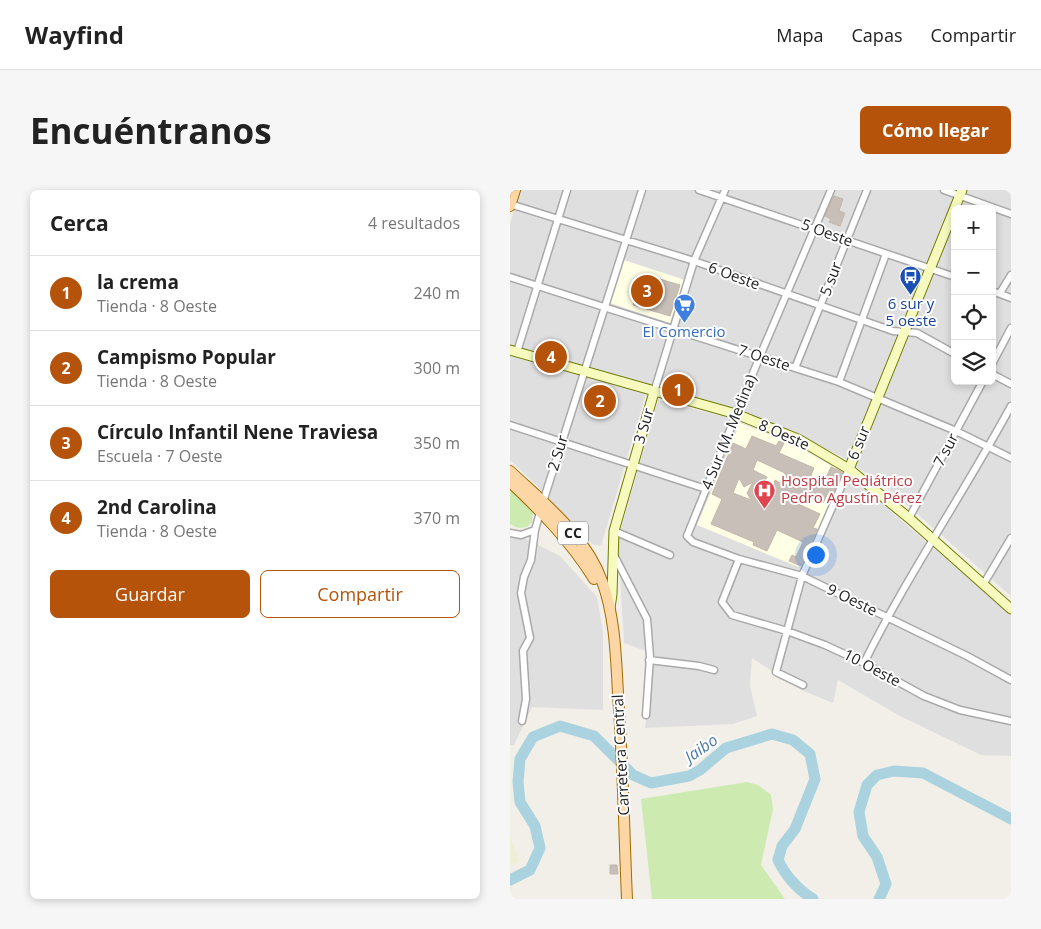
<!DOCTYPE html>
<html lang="es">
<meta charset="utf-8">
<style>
body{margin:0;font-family:"Open Sans",sans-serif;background:#f6f6f6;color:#222}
.controls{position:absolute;right:15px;top:15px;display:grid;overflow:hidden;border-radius:8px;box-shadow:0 2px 8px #0003}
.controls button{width:45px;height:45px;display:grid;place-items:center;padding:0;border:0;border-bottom:1px solid #e0e0e0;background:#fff;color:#222;font:25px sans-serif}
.you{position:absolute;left:305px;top:364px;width:18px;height:18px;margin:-12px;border:4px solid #fff;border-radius:50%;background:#1a73e8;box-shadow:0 0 0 8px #1a73e833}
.badge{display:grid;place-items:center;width:32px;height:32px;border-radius:50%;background:#b45309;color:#fff;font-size:16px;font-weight:700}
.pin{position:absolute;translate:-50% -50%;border:2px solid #fff;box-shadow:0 1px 5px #0006}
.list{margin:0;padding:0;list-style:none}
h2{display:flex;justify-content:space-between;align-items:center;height:65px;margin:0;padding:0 20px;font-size:21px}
h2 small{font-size:16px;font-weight:400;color:#767676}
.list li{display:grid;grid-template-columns:32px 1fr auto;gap:15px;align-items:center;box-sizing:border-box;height:75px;padding:0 20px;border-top:1px solid #e0e0e0}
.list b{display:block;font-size:19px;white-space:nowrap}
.list p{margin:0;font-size:16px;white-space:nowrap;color:#767676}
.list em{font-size:16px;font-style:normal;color:#767676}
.actions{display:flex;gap:10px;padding:15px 20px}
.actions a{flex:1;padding:11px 0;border:1px solid #b45309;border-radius:8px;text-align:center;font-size:18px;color:#b45309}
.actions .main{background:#b45309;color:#fff}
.icon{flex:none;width:28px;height:28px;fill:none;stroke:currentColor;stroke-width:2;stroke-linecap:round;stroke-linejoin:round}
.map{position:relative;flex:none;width:501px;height:709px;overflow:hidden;border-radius:8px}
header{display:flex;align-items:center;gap:30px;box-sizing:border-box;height:70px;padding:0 25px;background:#fff;border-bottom:1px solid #e0e0e0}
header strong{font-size:24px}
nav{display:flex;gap:28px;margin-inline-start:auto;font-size:18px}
.intro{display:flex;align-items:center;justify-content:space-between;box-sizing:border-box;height:120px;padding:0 30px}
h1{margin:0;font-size:35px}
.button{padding:12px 22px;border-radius:8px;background:#b45309;color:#fff;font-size:18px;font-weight:700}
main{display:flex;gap:30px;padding:0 30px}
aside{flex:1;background:#fff;border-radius:8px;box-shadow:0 2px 8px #0003}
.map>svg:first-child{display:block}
.residential{fill:#e0dfdf;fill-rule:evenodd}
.education{fill:#ffffe5}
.farmland{fill:#eef0d5}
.grass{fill:#cdebb0}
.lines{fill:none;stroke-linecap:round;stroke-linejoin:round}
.river{stroke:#aad3df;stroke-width:11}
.building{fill:#c7bfb8;stroke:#c4b6ab;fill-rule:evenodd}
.street-casing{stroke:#a9a9a9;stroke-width:9}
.secondary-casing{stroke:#707d05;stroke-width:11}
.primary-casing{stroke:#a06b00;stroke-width:12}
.street{stroke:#fff;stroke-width:6}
.secondary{stroke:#f7fabf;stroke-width:9}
.primary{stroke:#fcd6a4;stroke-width:10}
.labels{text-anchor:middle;stroke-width:4;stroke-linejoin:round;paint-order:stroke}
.shield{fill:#fff;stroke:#646464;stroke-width:1}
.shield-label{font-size:14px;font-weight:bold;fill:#222}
.street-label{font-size:15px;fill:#222;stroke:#fff}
.transit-label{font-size:15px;fill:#164399;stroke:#fff}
.shop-label{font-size:15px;fill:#366cbe;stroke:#fff}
.health-label{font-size:15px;fill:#be3a42;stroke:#fff;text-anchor:start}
.water-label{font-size:16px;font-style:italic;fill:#4a7aab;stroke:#fff}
</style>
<header>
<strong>Wayfind</strong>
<nav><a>Mapa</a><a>Capas</a><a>Compartir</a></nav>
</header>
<div class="intro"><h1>Encuéntranos</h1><a class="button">Cómo llegar</a></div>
<main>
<aside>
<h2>Cerca<small>4 resultados</small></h2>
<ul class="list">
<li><span class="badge">1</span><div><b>la crema</b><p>Tienda · 8 Oeste</p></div><em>240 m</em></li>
<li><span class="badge">2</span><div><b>Campismo Popular</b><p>Tienda · 8 Oeste</p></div><em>300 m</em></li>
<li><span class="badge">3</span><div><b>Círculo Infantil Nene Traviesa</b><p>Escuela · 7 Oeste</p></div><em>350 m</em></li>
<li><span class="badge">4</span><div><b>2nd Carolina</b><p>Tienda · 8 Oeste</p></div><em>370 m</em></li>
</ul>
<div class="actions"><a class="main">Guardar</a><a>Compartir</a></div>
</aside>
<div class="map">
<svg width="501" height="709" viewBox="0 0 501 709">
<rect width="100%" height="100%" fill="#f2efe9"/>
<path class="residential" d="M10 0H501V406L380 300 331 266 249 228 138 197 91 356 82 354 25 294 0 270V34ZM445 19H482V191H445Z
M148 210 220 228 283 254 337 283 501 425V566L471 565 390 526 328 490 323 513 291 500 242 468 240 496 247 526 223 534 135 538 144 464 114 453 108 349Z
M0 341 50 366 87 407 93 443V520L22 517 4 555H0Z"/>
<path class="education" d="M114 70 175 90 160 133 100 113Z
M230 233 281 253 333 282 291 378 187 335Z"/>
<path class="farmland" d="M0 645 9 672 0 675Z"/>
<path class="grass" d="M0 299 23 321 22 332 17 337 8 338 0 334Z
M237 592 248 595 261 605 263 619 251 675 275 709H142L131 609Z"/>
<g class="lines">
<path class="river" d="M0 690 20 680 30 658 25 636 10 612 8 592 10 569 23 547 50 536 84 546 123 585 141 593 179 586 190 580 216 558 262 544 283 550 300 564 305 589 285 639 272 656 268 670C275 685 288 700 303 709
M369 709 376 694 367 667 353 646 349 622 357 595 367 585 384 581 413 583 501 629"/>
</g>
<path class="building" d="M324 6 333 9 329 21 335 23 330 36 319 32 321 29 315 26Z
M133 84 170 95 160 126 123 115ZM142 100 153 104 150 113 139 110Z
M242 246 266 256 269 251 274 253 269 263 304 278 300 288 309 292 311 288 315 290 321 277 332 282 323 303 319 301 313 313 290 303 286 313 310 324 303 338 307 339 291 376 279 371 282 365 286 367 293 352 267 340 257 361 243 355 244 352 201 334 212 309 202 304 223 253 236 259ZM247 270 275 283 270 293 265 290 262 307 250 301 257 287 243 280ZM279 285 291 291 287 299 275 294ZM229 288 234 297 243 292 237 303 241 310 223 303Z
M100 675H107L108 684H100Z"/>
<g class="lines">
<defs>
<path id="street" d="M189 0 445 87
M321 0 250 166 177 346 183 352 229 369 292 386 457 466 501 490
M434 0 501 24
M0 14 184 71 383 141 407 143 445 164
M0 87 329 192 446 241 501 268
M482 101 501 108
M490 103 501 85
M7 162 57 0
M482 174 501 138
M285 178 357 0
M482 184 501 194
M329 192 376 64
M144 202 184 71 215 0
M0 235 196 299
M399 328 473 191
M104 341 160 365
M0 343 11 345 25 340
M104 365 137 429 140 467 136 525
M229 369 212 412 222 425 277 441 315 455 354 473 414 506 450 520 501 531
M473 395 501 348
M139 470 189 476 204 480
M354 473C398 384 454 303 501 216
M293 495 266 482 292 386 339 279
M12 531 16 509 13 461 20 448 11 403 14 387 21 370 25 340 33 312 132 0"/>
<path id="secondary" d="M0 160 226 224 288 249 339 279 399 328 501 419
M339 279 452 0
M100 418 102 404 104 341 144 202"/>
<path id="primary" d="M0 16 5 0
M0 281C34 313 76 346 92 391 105 426 106 467 108 504 113 572 114 641 117 709
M0 292C32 322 61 352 84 389"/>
</defs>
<use href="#street" class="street-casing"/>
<use href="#secondary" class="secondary-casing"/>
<use href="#primary" class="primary-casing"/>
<use href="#street" class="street"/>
<use href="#secondary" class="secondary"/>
<use href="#primary" class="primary"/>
</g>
<defs>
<symbol id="bus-pin" viewBox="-11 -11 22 30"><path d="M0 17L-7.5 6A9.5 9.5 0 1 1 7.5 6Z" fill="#1a4fb4" stroke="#fff"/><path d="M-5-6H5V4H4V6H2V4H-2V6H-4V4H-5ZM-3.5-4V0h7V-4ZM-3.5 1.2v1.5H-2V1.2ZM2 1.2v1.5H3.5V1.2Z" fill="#fff"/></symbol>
<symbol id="supermarket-pin" viewBox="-11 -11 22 30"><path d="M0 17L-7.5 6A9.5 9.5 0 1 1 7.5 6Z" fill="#3f7fe0" stroke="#fff"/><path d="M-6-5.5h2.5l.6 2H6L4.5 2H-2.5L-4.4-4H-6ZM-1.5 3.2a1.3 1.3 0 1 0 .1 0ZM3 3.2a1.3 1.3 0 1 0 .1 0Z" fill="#fff"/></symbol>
<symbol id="hospital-pin" viewBox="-11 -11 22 30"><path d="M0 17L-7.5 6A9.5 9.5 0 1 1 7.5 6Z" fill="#e0444e" stroke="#fff"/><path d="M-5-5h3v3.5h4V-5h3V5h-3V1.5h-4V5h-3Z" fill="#fff"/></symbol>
</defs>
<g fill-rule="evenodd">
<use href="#bus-pin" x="388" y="74" width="25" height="34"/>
<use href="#supermarket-pin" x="162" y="102" width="25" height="34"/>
<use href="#hospital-pin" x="242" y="288" width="25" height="34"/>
</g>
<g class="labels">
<rect class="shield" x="48" y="331.5" width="30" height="23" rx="4"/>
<g class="shield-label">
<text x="63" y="348">CC</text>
</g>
<g class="street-label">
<text transform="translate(317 43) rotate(20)" y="5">5 Oeste</text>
<text transform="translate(224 86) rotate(20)" y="5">6 Oeste</text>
<text transform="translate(321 89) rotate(-69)" y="5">5 sur</text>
<text transform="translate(254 168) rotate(18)" y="5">7 Oeste</text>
<text transform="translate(134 236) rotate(-73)" y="5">3 Sur</text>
<text transform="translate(219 242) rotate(-68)" y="5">4 Sur (M. Medina)</text>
<text transform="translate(274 245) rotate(24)" y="5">8 Oeste</text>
<text transform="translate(349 253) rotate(-68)" y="5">6 sur</text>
<text transform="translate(436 260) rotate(-62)" y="5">7 sur</text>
<text transform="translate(48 263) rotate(-73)" y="5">2 Sur</text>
<text transform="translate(342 410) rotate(26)" y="5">9 Oeste</text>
<text transform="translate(362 478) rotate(28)" y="5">10 Oeste</text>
<text transform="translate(111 565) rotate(-93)" y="5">Carretera Central</text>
</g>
<g class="transit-label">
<text x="401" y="119">6 sur y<tspan x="401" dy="17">5 oeste</tspan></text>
</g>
<g class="shop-label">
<text x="174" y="147">El Comercio</text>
</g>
<g class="health-label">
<text x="271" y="296">Hospital Pediátrico<tspan x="271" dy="17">Pedro Agustín Pérez</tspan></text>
</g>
<g class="water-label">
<text transform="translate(191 558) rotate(-35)" y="6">Jaibo</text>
</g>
</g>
</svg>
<div class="controls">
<button>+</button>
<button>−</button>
<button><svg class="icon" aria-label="locate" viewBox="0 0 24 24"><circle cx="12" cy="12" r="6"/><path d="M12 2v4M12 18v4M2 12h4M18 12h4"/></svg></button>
<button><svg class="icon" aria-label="layers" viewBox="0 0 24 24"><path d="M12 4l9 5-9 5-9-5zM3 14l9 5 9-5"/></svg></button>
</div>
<div class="you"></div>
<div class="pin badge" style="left:168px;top:200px">1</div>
<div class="pin badge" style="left:90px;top:211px">2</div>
<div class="pin badge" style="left:137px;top:101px">3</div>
<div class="pin badge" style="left:41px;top:167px">4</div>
</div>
</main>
